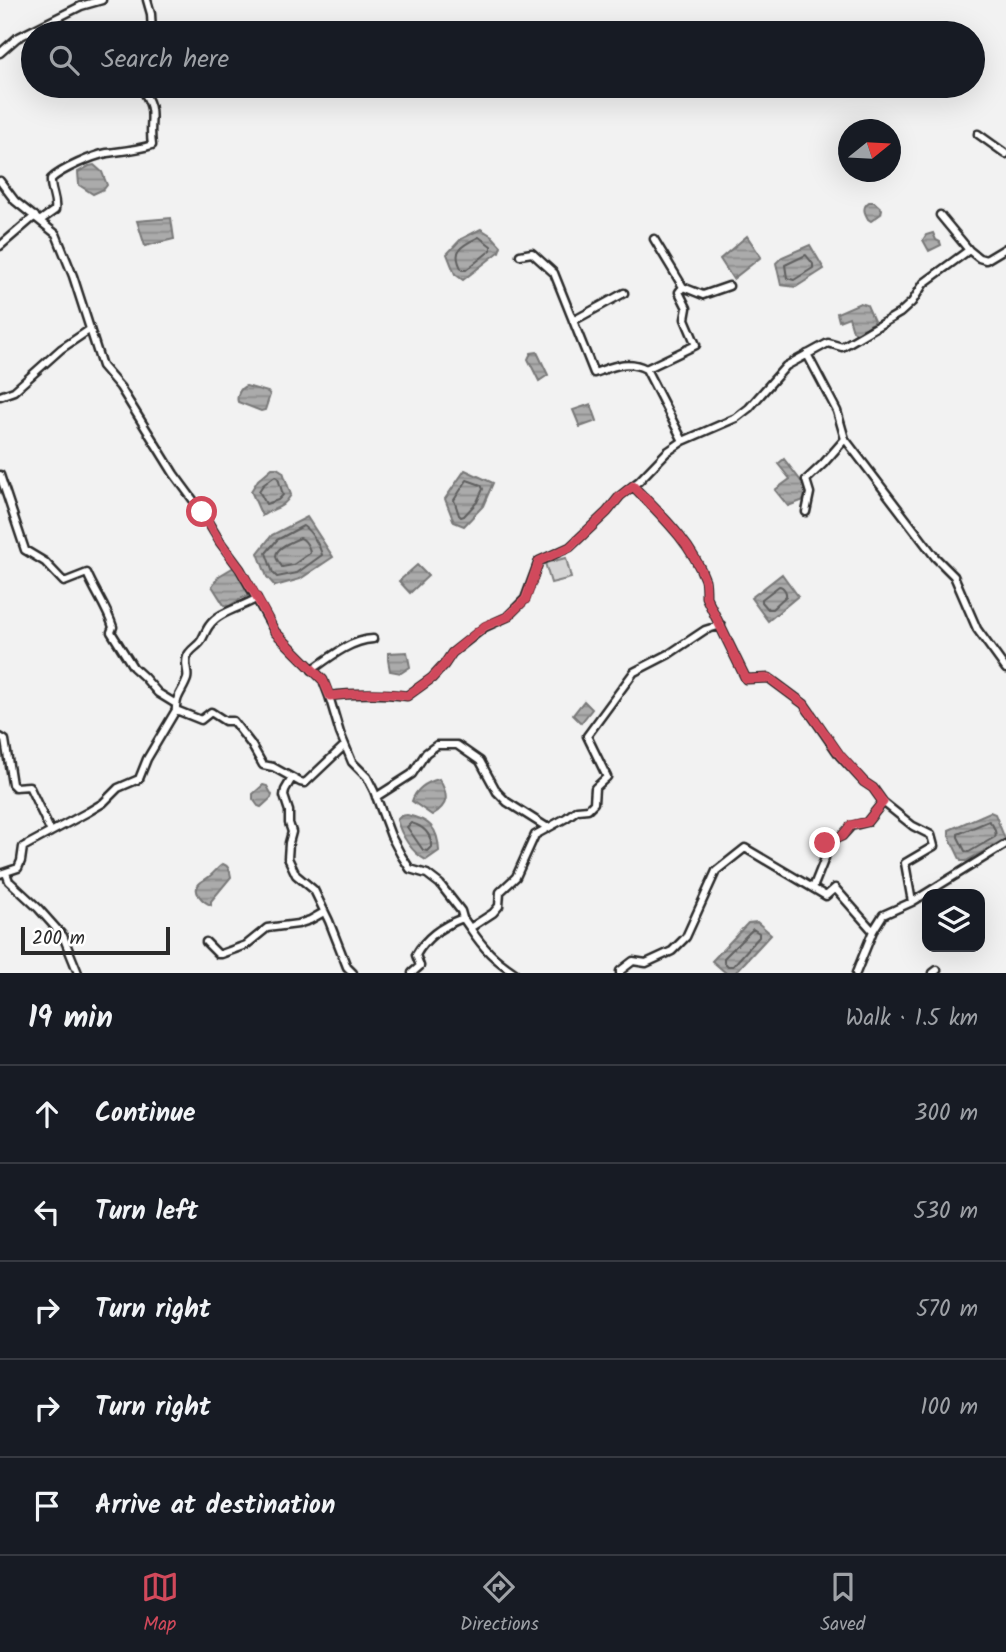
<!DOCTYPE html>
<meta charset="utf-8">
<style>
body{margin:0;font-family:Kalam,sans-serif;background:#20242c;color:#f1f3f6}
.controls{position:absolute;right:21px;bottom:21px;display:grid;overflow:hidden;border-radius:14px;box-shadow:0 7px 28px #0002}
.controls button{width:63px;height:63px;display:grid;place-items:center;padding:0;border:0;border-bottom:2px solid #363941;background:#171b24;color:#f1f3f6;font:35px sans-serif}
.compass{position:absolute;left:838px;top:119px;width:63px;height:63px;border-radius:50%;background:#171b24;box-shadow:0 7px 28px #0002;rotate:72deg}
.scale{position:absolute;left:21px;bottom:18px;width:149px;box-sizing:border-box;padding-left:7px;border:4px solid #2b2b2b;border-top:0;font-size:19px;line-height:24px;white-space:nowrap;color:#2b2b2b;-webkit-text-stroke:5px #fff;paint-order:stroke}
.stop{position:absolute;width:21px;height:21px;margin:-16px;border:5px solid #d1495b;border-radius:50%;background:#fff}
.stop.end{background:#d1495b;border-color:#fff;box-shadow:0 2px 7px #0008}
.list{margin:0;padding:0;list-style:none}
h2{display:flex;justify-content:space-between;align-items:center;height:91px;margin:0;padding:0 28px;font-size:30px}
h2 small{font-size:23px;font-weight:400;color:#9ea1a6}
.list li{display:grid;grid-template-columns:46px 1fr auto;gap:21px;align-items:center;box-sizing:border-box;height:98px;padding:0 28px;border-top:2px solid #363941}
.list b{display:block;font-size:26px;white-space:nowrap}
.list em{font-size:23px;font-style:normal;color:#9ea1a6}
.icon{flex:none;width:38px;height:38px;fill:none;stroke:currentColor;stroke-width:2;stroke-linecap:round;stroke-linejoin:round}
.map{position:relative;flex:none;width:1006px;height:973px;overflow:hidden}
.search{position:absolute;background:#171b24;box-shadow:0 7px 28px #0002;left:21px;right:21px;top:21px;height:77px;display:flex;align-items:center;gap:18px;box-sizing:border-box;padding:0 24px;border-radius:38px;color:#9ea1a6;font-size:26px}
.sheet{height:581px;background:#171b24}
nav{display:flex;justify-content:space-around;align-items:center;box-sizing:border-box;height:98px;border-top:2px solid #363941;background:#171b24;font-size:19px;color:#9ea1a6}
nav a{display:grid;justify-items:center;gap:4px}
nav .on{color:#d1495b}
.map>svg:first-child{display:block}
.park{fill:#d5d5d5;stroke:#808080;stroke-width:2}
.water{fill:url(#water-rules);stroke:#787878;stroke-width:2}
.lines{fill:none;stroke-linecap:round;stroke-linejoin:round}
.shore{stroke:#5e5e5e;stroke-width:2}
.minor-casing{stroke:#2b2b2b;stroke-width:11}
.minor{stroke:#fff;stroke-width:6}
.route{stroke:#d1495b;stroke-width:9}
</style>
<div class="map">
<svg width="1006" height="973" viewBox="0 0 1006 973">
<defs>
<pattern id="water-rules" width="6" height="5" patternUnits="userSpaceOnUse" patternTransform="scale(1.75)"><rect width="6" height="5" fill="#ababab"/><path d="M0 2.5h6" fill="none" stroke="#8b8b8b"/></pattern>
</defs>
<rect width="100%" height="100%" fill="#f2f2f2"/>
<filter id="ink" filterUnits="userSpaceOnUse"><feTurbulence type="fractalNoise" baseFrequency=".0143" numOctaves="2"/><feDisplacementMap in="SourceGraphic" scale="14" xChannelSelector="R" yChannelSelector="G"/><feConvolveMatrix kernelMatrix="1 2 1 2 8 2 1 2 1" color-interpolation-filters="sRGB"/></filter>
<g filter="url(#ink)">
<path class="park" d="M566 558 571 578 551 583 545 563Z"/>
<path class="water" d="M94 165 102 172 107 185 104 189 93 194 79 185 78 172 89 166Z
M869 202H874L882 209 881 214 871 221 868 219C864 212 862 207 869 202Z
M171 218 174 239 145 246 137 221Z
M481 229 492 236 501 246 499 252 463 280 455 274 447 254 461 239Z
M933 233 936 240 940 242 941 245 929 251 923 240 926 235Z
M747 236 761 257 733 279 720 259Z
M810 245 824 269 796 287 781 285 776 263 782 257Z
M860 303 867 305 874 321 860 334 853 331 849 317 839 321 837 313Z
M537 352 548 375 539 381 528 359 531 353Z
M246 386 268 392 270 395 265 410 261 411 238 402C236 396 240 388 246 386Z
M591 404 597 421 580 427 573 410Z
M784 459 807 489 804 500 788 506 775 490 790 479 778 464Z
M272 468H277L283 472 291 495C281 511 275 506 262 516L251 491 258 480Z
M465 470 493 483 483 506 464 526 454 522 445 499Z
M307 517 333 557 300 579 275 586 267 577 258 553 272 535Z
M417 565 428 576 410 593 399 581Z
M234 567 253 594 242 598 229 606 224 605 212 586 219 576Z
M782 574 798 596 768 621 751 598Z
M407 652 410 667 401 673 390 671 388 660V653Z
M584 701 592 709 581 723 573 715Z
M439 779C449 795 449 805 432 815L412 801C416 789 427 782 439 779Z
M263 785 267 786 272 795 271 798 261 807 258 806 253 799V794Z
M990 812 995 814 1005 839 966 861H961L949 836V830Z
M407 815C429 820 438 827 439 851L426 860C412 853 401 835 397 820L401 816Z
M223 864C229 866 230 871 231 877L211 901V905C203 902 191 891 200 883 203 880 207 879 210 876 215 872 217 868 223 864Z
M757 922 771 934 735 973H726L712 961 748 923Z"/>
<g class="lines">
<path class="shore" d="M479 237 491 246V250L466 270H462C451 250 461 246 479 237Z
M806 255 813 264V268L794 280 787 278 785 265Z
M275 476 278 478 283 495 278 500 266 504 259 491 263 485Z
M467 480 481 485 483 489 477 502 464 516 461 517 459 515 454 500Z
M303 526C311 531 320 546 322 555L297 573 277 577 273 573 266 553 277 540Z
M300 538C305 539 310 548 310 553L293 565 282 567C280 563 276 560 276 556 276 547 293 541 300 538Z
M779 586C783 586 787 592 786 596L772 609H768L762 602V599Z
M989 821C993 824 997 833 995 837L969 852 965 851 958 837V834Z
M411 823C423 826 432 834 431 847L427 851 423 850 407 827Z
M753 929 759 933V937L733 966H728L724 962V958Z"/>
<defs>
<path id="minor" d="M147 0 151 14 152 33
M0 53 17 38 81 6 102 0
M978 134 1006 154
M0 181 15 201 56 234 73 276 102 366 120 387 174 474 202 512 220 542 240 569 275 632 323 680 329 696 340 733 352 762 367 777 374 791 391 836 401 855 410 869 427 874 440 884 461 911 463 918 470 928 493 913 499 906 500 892 516 877 535 835 566 818 577 810 588 809 594 803 595 788 607 777 587 736 634 672 669 654 705 630 721 625
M940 215 969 250
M41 220 55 210C57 199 50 190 51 179 62 169 92 156 107 153 122 151 137 150 152 145 148 117 159 113 140 86
M654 239 683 287
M0 246 35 216
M520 255 532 253 554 273 594 373C612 367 627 359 646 369L683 441
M573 321 624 293
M807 354 837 411 845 439 935 557 954 576 977 629 1006 669
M646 369 696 345 685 319 687 308 679 292 683 287 703 295 729 286
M0 396 14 391 61 349 89 330
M0 475 25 550 45 562 64 582 87 573C95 592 107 608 113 627L111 632 133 667 144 677 158 693 176 704
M633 486C659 513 692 543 705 580 706 585 706 591 706 597L746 679 769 678 804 704 840 756 864 782 873 788 883 802 913 826 931 835 934 846 905 863 912 902
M806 512 810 493 806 480 823 464 845 439
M312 670C330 657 351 640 373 639
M329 696C352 693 384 693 407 696L432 678 444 665 452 653 485 627 507 617 525 599 539 561 570 547 607 512 620 496 639 481 667 452 683 441 736 418 749 408 786 366 828 343 842 347 900 313 912 302 924 283 969 250 979 258 986 260 1006 248
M176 710 201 720 211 712 225 721H233L251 744 263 765 273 767 300 782 305 783 345 745
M0 737 5 740 12 784 15 787 29 786 51 832
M292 778 285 790 284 796 289 811V823L292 832 289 843 288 858 296 875 314 890 329 921 347 967 353 973
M376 797 412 774 426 753 437 745H457L480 761 497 792 507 802 548 828
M6 873 9 881 38 908 63 936 78 973
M0 874 18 868 21 861 23 847 88 812 103 803 118 788 139 779 147 759 176 710C175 697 183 691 187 679 189 672 184 665 187 657 189 650 197 647 201 641 204 636 206 630 209 626 219 611 242 608 257 598
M813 888 825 858V843L842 836 851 826 867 822 883 802
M470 928C484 949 494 959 515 973
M206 942 218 954H221L246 945 267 928 298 924 310 920 324 912
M412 973 420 966 416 955C426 937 444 925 463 918
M620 973V971L633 961 646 963 672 951 686 937 716 871 745 848 826 896 835 888 873 931
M856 973 873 931 883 915 912 902 1006 844
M933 973 937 970"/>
</defs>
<use href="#minor" class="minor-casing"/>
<use href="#minor" class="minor"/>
</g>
</g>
<g class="lines" filter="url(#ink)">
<path class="route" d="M202 512 220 542 240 569 255 594 275 632 323 680 330 696C352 693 384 692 407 696L432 678 444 665 452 653 485 626 507 617 526 599 539 561 570 547 607 512 620 496 633 486C659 513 692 543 705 580 706 585 706 591 706 597L746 679 769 678 804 704 840 755 864 782 873 788 883 802 867 822 851 825 842 836 825 843"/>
</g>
</svg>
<div class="controls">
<button><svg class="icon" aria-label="layers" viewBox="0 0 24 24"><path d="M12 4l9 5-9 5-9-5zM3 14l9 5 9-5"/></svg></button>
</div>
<svg class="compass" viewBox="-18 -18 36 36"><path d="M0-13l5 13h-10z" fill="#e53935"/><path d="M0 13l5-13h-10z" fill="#9ea1a6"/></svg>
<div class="scale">200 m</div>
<div class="stop" style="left:202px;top:512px"></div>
<div class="stop end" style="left:825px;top:843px"></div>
<div class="search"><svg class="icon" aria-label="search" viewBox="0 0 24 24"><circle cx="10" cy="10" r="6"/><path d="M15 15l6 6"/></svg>Search here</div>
</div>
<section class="sheet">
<h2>19 min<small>Walk · 1.5 km</small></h2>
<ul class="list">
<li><svg class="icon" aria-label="ahead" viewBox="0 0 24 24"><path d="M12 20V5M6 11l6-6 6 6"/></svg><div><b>Continue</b></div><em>300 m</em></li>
<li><svg class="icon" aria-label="left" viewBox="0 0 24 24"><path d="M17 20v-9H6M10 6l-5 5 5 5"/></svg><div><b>Turn left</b></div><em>530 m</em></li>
<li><svg class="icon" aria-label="right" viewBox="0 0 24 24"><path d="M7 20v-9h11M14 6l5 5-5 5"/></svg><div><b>Turn right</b></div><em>570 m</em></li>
<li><svg class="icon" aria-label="right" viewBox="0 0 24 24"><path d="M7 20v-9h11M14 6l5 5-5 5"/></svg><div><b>Turn right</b></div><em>100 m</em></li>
<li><svg class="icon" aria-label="arrive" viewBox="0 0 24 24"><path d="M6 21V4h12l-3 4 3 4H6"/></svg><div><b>Arrive at destination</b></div></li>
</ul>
</section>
<nav>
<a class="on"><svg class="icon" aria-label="map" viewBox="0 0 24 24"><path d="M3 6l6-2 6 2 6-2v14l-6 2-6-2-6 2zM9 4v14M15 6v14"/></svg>Map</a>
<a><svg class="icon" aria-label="directions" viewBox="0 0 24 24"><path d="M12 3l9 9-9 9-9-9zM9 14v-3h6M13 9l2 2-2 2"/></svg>Directions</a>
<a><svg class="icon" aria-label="saved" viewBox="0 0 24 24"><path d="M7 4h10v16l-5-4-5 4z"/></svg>Saved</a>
</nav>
